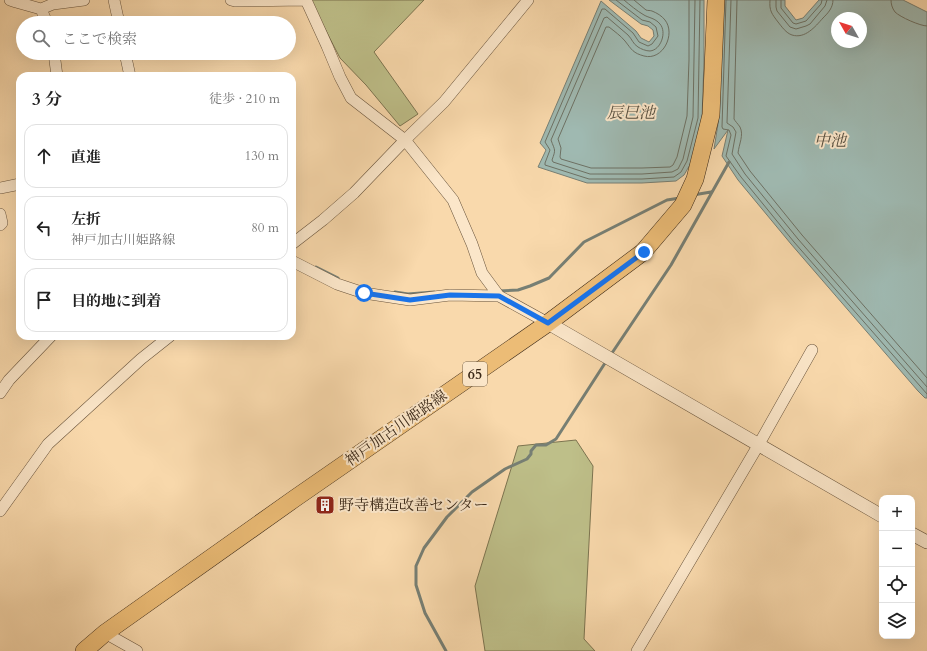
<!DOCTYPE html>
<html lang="ja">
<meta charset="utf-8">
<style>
body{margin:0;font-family:Cardo,"Noto Serif JP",serif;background:#f6f6f6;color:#222}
.controls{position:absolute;right:12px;bottom:12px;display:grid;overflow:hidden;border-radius:8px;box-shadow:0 4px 16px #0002}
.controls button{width:36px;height:36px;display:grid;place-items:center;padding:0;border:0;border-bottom:1px solid #e0e0e0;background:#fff;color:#222;font:20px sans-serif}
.compass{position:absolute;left:831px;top:12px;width:36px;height:36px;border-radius:50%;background:#fff;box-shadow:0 4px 16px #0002;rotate:309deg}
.stop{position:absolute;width:12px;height:12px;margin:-9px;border:3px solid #1a73e8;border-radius:50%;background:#fff}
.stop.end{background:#1a73e8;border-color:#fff;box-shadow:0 1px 4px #0008}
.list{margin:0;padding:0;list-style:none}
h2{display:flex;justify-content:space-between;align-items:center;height:52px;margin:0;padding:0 16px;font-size:17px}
h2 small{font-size:13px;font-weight:400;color:#767676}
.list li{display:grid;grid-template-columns:26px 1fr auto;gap:12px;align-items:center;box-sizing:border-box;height:64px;margin:0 8px 8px;padding:0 8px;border:1px solid #e0e0e0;border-radius:12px}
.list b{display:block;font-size:15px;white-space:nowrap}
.list p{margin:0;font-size:13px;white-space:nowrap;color:#767676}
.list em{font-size:13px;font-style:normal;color:#767676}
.icon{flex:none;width:22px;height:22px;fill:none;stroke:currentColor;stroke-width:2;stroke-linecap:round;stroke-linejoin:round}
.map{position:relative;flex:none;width:927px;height:651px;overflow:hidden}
.search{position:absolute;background:#fff;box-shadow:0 4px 16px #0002;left:16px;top:16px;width:280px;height:44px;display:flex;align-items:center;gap:10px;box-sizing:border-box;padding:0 14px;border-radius:22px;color:#767676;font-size:15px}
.panel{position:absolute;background:#fff;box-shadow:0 4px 16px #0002;left:16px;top:72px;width:280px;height:268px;border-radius:12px}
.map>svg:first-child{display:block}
.green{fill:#bebf89;stroke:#7c7450}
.water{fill:#9fb9b1;stroke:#777f74;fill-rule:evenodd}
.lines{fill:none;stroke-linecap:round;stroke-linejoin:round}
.shore{stroke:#6d7164;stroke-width:1}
.stream{stroke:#777f74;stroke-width:3}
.minor-casing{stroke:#6a553d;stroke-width:12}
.tertiary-casing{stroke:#6a553d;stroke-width:14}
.primary-casing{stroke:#3b2918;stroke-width:18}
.minor{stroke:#fbe6c9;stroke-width:11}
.tertiary{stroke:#fbe6c9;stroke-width:13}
.primary{stroke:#ecbc76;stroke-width:17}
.route{stroke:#1a73e8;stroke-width:5}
.labels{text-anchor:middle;stroke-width:4;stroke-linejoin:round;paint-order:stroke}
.shield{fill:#fbe6c9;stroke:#75624d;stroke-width:1}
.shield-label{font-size:14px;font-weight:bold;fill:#3b2918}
.street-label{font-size:15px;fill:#3b2918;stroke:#fbe6c9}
.poi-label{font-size:15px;fill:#3b2918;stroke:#fbe6c9;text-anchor:start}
.water-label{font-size:16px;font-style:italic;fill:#544d3e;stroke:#fbe6c9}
</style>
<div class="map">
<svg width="927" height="651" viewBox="0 0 927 651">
<rect width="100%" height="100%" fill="#f9d9ac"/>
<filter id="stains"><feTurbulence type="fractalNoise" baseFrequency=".005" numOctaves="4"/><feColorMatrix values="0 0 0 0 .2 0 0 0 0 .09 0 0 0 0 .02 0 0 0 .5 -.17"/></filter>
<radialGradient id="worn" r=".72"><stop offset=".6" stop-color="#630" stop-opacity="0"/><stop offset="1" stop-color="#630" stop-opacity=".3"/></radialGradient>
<path class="green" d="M310 0H424L374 52 418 114 400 126 366 85 340 58Z
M576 440 593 466 584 639 595 651H485L475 586 518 446Z"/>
<path class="water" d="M609 0H704V60L702 118 691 163 684 175 676 181 642 183H587L538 167 546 150 540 143 601 1 636 31 641 38 649 42 654 36 653 30 648 26 641 24Z
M722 0H785V6L796 20 803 18 819 0H903L927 12V398H925L918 391 791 244 738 180 722 156 728 130 714 149 718 124ZM837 18H861V42H837Z"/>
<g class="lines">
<path class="shore" d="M616 0 642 20 650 22 656 27 658 36 652 44 648 46 639 42 633 33 605 9H602L545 142 550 150 545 163V165L589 179H642L674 177 681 172 687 161 698 118 700 0
M624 0C630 5 637 11 644 15 649 18 655 18 660 24 667 32 661 50 650 51 646 51 641 49 638 47 633 44 632 39 628 35 621 29 614 23 607 17L604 18 551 140C555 151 556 149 552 160L553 162 590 174H642L672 172 678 169 683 159 693 117 695 0
M634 0C638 3 642 7 646 10 649 11 649 10 652 11 657 13 662 16 665 20 676 34 663 61 644 56 633 53 632 50 625 41 621 36 614 31 609 27H606L558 139 561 148 560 157 561 159 591 168H642L670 167 673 165 677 157 687 116 689 60V0
M726 0 722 127 723 129 729 130 731 135 726 156 741 177 794 242 927 394
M731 0 727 123 733 127 736 132 732 154 745 174 798 239 927 387
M737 0 734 119C735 121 738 124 740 127 744 135 739 144 738 153L750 171 802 235 927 378
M770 0C769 11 772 14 778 22 782 27 786 33 792 35 805 39 815 27 823 18 828 13 833 8 833 0
M776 0V7L777 11 790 27 796 29 806 26 810 24 825 6 827 0
M781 0V8L793 23 796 24 806 21 821 4 822 0
M891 0C891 4 892 8 895 12 900 17 920 26 927 26"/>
<path class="stream" d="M693 195 711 192
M316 267 338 278
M499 291 518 290 530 286 549 278 584 242 667 200 680 198
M395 292 408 294 434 292
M610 356 671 265 729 162
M446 651 425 613 416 585V566L424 548 447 517 472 492 505 469 527 459 531 454V451L536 445H546L556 439 607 360"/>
<defs>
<path id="minor" d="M10 0 16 2 41 9 53 4 84 0
M114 0 119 23
M231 0 235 1 306 0
M306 0 327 46 340 77 351 98 405 140 453 200 472 244 482 273 499 296 548 323
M41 9 47 23
M54 53 57 76
M125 53 130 76
M0 188 20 184
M0 214 2 223 0 225
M292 244 323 220 354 193 405 140 444 102 528 0
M292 261 337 284 364 293 410 300 450 295 499 296
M0 393 9 380 51 336
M0 511 48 444 141 359 170 336
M105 633 137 651
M637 651 759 444 812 350"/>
<path id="tertiary" d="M548 323 882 516
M912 534 927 542"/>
<path id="primary" d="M84 651 105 633 294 499 548 323 643 252 683 205 695 179 711 115 716 0"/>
</defs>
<use href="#minor" class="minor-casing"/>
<use href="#tertiary" class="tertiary-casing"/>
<use href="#primary" class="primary-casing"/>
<use href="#minor" class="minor"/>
<use href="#tertiary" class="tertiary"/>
<use href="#primary" class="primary"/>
</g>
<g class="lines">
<path class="route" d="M364 293 410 300 450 295 499 296 548 323 644 252"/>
</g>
<defs>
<symbol id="building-square" viewBox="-11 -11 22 22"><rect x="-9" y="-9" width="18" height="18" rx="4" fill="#8f2418" stroke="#fbe6c9"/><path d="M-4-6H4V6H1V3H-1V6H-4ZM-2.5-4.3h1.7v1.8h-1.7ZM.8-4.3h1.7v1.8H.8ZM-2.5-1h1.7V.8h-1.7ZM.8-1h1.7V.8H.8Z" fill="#fff"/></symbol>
</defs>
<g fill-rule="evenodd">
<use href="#building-square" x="314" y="494" width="22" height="22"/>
</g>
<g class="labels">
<rect class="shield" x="463" y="362" width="24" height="24" rx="3"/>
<g class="shield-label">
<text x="475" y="379">65</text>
</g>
<g class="street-label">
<text transform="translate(396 428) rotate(-35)" y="5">神戸加古川姫路線</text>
</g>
<g class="poi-label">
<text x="339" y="510">野寺構造改善センター</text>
</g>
<g class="water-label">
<text x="631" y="118">辰巳池</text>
<text x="830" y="146">中池</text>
</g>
</g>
<rect width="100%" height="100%" filter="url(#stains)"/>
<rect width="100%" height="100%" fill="url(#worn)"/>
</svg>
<div class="controls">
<button>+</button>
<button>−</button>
<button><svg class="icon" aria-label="locate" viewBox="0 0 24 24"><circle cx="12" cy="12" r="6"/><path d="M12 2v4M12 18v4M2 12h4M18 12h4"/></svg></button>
<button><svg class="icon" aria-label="layers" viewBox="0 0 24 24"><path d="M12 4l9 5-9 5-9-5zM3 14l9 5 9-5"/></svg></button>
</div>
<svg class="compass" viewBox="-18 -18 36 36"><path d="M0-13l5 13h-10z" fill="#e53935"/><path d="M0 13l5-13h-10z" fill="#767676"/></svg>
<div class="stop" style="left:364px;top:293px"></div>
<div class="stop end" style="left:644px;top:252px"></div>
<div class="search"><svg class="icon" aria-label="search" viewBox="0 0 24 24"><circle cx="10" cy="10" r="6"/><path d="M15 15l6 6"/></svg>ここで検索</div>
<section class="panel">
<h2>3 分<small>徒歩 · 210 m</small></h2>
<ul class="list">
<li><svg class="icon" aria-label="ahead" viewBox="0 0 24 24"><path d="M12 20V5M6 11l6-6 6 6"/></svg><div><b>直進</b></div><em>130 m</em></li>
<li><svg class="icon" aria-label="left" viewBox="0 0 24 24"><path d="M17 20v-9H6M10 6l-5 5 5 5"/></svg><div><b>左折</b><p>神戸加古川姫路線</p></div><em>80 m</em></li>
<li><svg class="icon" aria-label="arrive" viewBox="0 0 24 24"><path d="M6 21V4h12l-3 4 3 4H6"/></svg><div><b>目的地に到着</b></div></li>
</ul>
</section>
</div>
